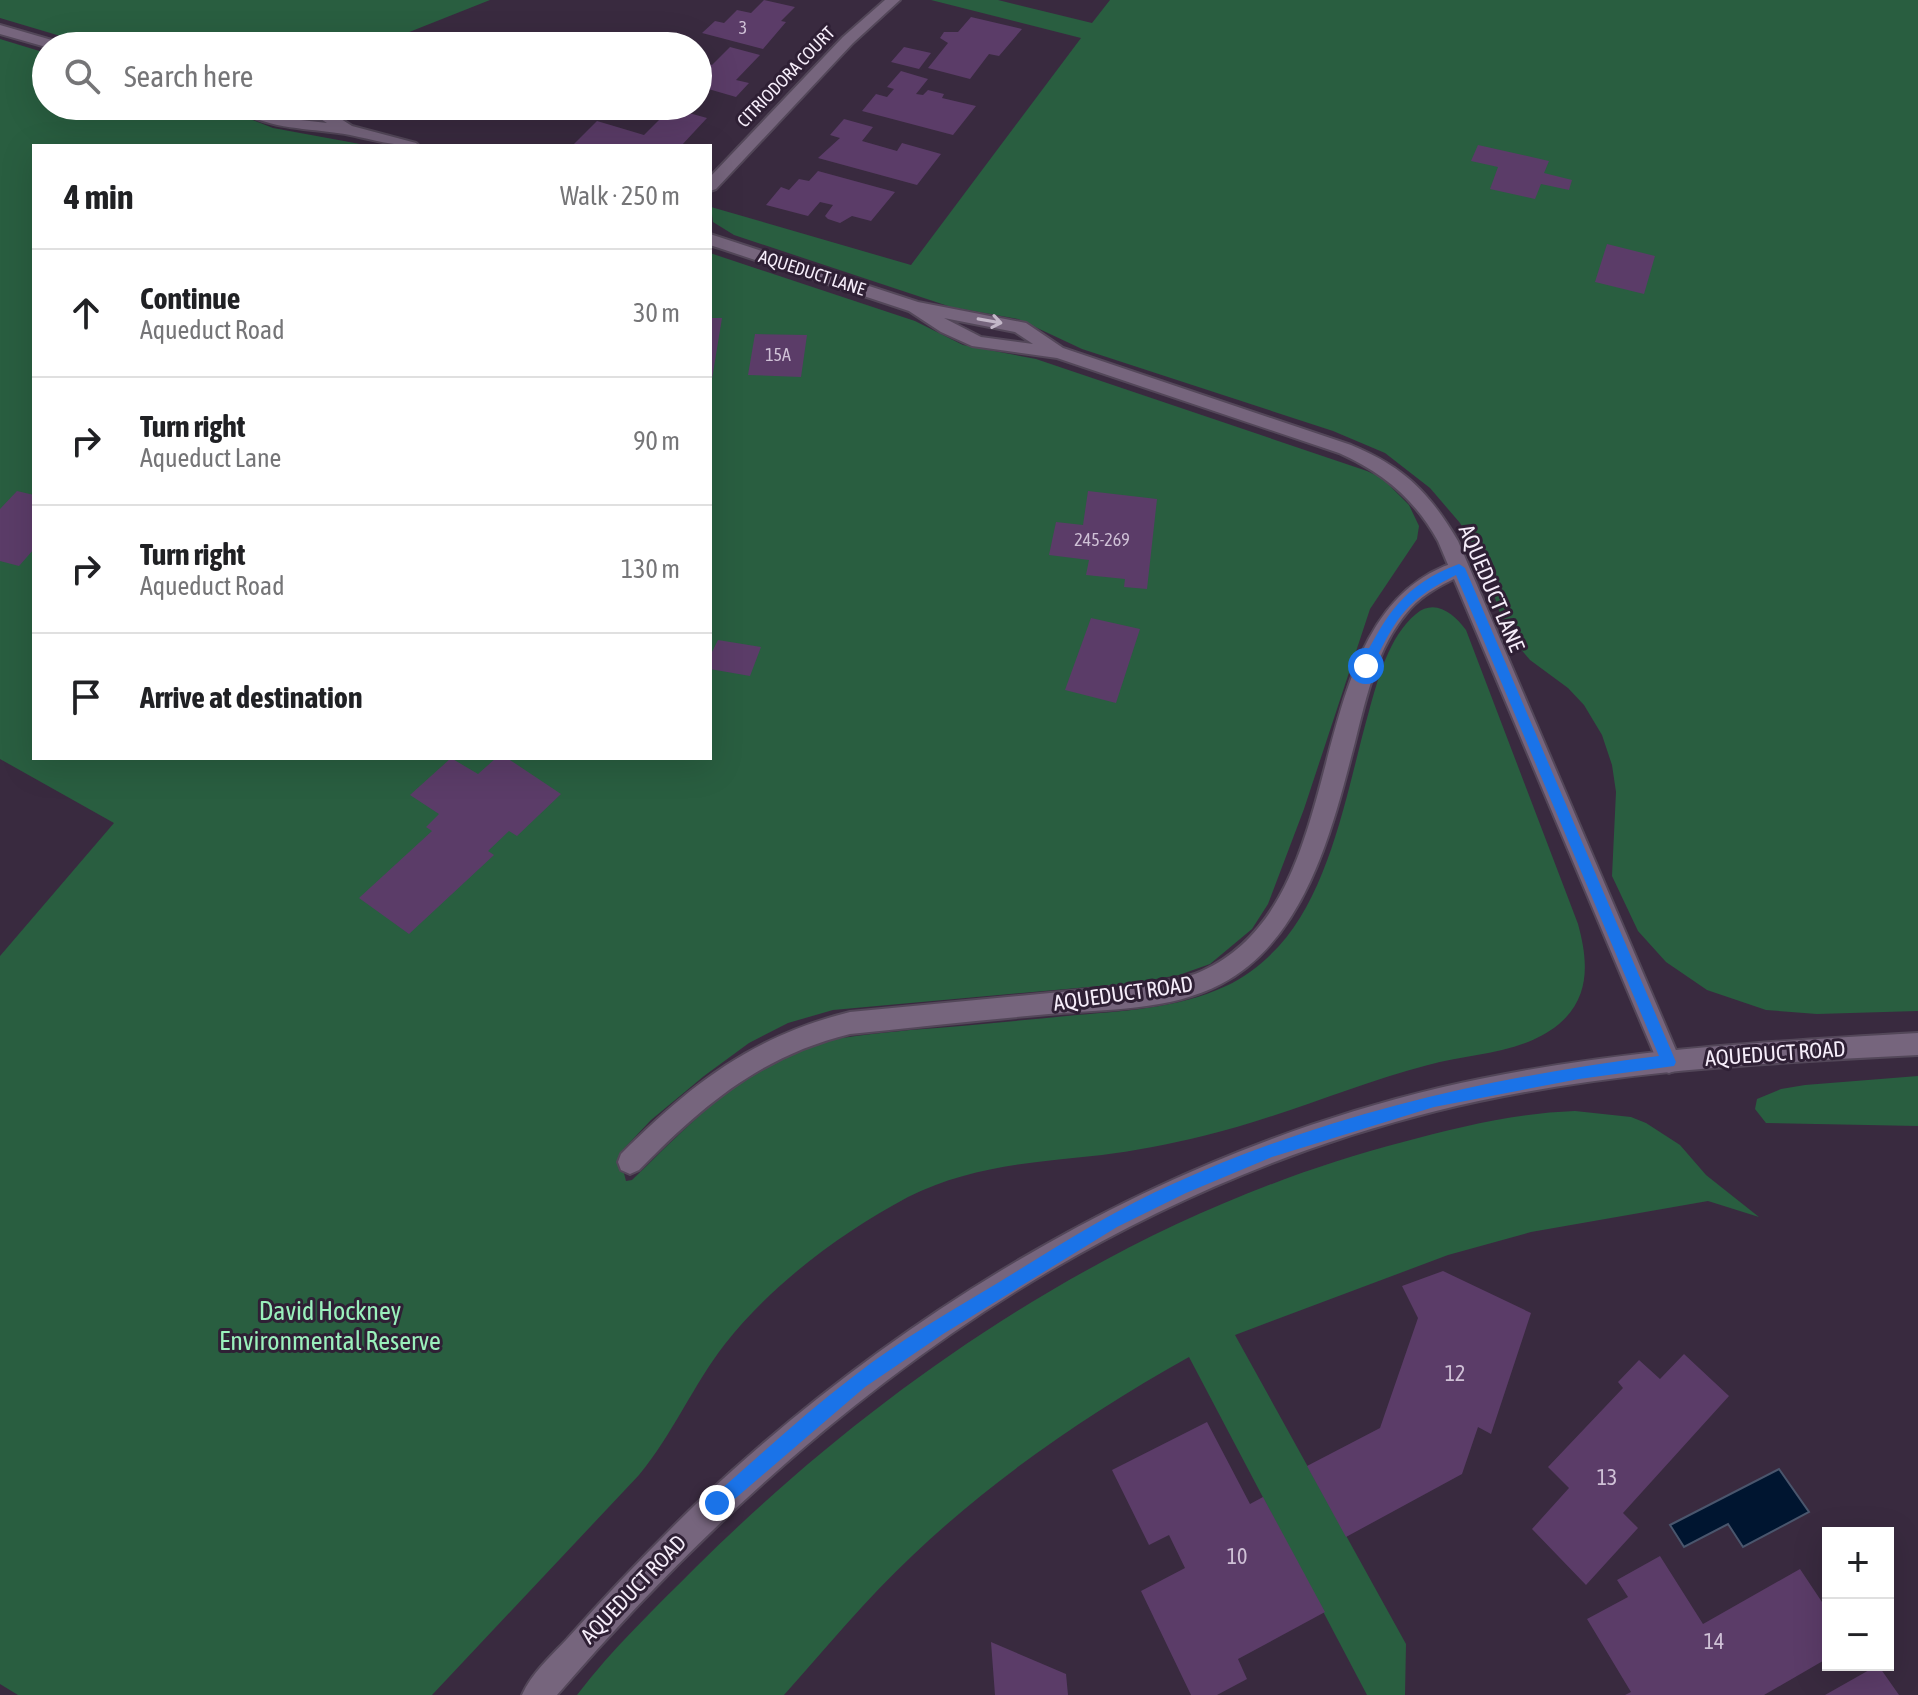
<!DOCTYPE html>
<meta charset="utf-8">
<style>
body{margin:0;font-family:"Asap Condensed",sans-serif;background:#f6f6f6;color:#202124}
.controls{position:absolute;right:24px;bottom:24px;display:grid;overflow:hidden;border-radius:0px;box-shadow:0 8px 32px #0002}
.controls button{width:72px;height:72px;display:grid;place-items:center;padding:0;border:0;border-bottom:2px solid #e0e0e0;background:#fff;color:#202124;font:40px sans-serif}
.stop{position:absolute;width:24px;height:24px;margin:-18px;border:6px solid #1a73e8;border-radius:50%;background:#fff}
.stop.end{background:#1a73e8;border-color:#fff;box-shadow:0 2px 8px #0008}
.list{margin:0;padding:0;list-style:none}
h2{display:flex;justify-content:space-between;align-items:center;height:104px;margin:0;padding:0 32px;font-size:34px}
h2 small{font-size:26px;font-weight:400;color:#757577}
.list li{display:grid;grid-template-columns:52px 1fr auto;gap:24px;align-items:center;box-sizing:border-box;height:128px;padding:0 32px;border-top:2px solid #e0e0e0}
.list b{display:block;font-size:30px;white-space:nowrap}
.list p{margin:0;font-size:26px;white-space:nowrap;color:#757577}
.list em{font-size:26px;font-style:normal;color:#757577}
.icon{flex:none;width:44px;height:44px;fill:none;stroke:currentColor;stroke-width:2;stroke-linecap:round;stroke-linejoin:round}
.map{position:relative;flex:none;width:1918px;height:1695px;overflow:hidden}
.search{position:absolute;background:#fff;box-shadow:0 8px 32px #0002;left:32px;top:32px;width:680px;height:88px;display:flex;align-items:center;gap:20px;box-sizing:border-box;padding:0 28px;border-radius:44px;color:#757577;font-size:30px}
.panel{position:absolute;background:#fff;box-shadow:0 8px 32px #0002;left:32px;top:144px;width:680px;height:616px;border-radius:0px}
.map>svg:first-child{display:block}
.green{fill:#295e40}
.water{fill:#001530;stroke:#4a566d;stroke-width:2}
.building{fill:#5b3c68}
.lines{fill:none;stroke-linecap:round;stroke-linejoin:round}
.service-casing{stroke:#534759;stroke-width:4}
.minor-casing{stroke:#534759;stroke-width:4}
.secondary-casing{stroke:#534759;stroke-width:4}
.service{fill:#76657d;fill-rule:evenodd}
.minor{fill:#76657d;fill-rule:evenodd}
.secondary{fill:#76657d;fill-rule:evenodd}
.oneway{stroke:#c3b7c8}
.route{fill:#1a73e8}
.labels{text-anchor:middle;stroke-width:6;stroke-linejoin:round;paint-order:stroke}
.number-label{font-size:18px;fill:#cfc1d6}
.far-street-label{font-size:18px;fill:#f6edfa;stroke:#2f2035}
.street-label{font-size:22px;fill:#f6edfa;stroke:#2f2035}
.near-number-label{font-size:22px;fill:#cfc1d6}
.near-park-label{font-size:26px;fill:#9af0bc;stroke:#2f2035}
</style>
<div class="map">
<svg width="1918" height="1695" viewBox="0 0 1918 1695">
<rect width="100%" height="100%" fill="#392a3f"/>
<path class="green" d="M0 0H490L374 46H94L0 18Z
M931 0H998L1092 23 1110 0H1918V1011L1817 1014 1766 1010 1707 990 1666 962 1638 931 1612 876 1616 792 1612 765 1602 735 1584 705 1568 688 1530 660 1506 632 1484 564 1460 523 1430 488 1385 453 1333 431 1082 349 1018 319 951 307 734 235 713 222 711 207 911 265 1081 38Z
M0 39 46 53V106H217L273 128 371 146H34V758H710V253L915 321 963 345 1036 359 1367 471 1382 478 1409 505 1419 526 1417 539 1370 609 1304 809 1268 904 1252 929 1210 964 1179 975 1133 983 833 1010 788 1023 749 1043 704 1076 651 1120 619 1154 626 1181 632 1180C684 1130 735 1074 803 1048 837 1036 875 1034 910 1030 963 1026 1015 1021 1067 1016 1120 1011 1177 1009 1226 986 1246 977 1264 962 1279 946 1332 888 1348 785 1369 711 1378 679 1389 636 1416 614 1435 598 1454 614 1466 630L1578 924C1588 960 1591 997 1559 1024 1523 1054 1471 1053 1428 1065 1352 1085 1279 1118 1203 1136 1170 1144 1135 1151 1102 1155 1035 1162 970 1166 908 1197 841 1233 773 1283 725 1344 693 1385 673 1434 639 1475L432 1695H18L0 1684V956L114 823 0 759Z
M1918 1076V1126L1766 1123 1755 1109 1757 1099 1781 1089 1805 1085Z
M1575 1111 1631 1117 1646 1123 1680 1145 1706 1175 1759 1217 1708 1201 1531 1232 1448 1255 1235 1335 1406 1644 1405 1695H1367L1189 1357C1089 1413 995 1477 912 1556 866 1599 826 1648 784 1695H577C612 1649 655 1608 696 1567 892 1373 1134 1212 1403 1142 1459 1127 1517 1113 1575 1111Z"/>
<path class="water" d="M1779 1469 1809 1512 1743 1547 1728 1524 1684 1547 1670 1525Z"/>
<path class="building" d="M764 0 795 7 781 21 786 22 763 49 702 33 715 21 724 23 737 10 751 13Z
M971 17 1022 29 999 56 989 54 970 79 928 68 948 43 940 38 944 32H958Z
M592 33 635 45V46H578Z
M730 47 760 55 736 80 749 83 736 97 698 86V61L712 65Z
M904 47 931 53 919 69 891 62Z
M901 71 928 79 916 94 923 95 928 90 944 94 942 98 976 106 953 135 862 111 876 94 887 97 894 89 887 87Z
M542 106H572L565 116 554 120 539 116Z
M671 108 707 118 681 146H572L597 121 644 135Z
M844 119 873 127 862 141 897 151 902 143 941 154 917 185 818 158 840 138 830 135Z
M1478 145 1549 161 1544 173 1572 180 1569 190 1541 184 1535 199 1490 189 1498 167 1471 161Z
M818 171 895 192 871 221 852 216 840 223 828 219 825 216 833 205 820 202 808 216 766 205 781 187 789 190 799 179 809 181Z
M1607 244 1655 256 1644 294 1595 282Z
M710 318H722L712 379H710Z
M755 334 807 335 801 377 748 375Z
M17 491 34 495V549L19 566 0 561V509Z
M1088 491 1157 499 1147 589 1124 587 1125 579 1086 575 1089 560 1049 555 1056 522 1083 525Z
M1091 618 1140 629 1116 703 1065 690Z
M718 640 761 647 750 676 710 669V656Z
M451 758 478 774 496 758H507L561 794 517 836 509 831 488 851 494 855 409 934 359 898 432 831 426 827 439 814 410 795Z
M1443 1271 1531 1313 1491 1434 1478 1427 1462 1474 1346 1537 1307 1466 1380 1428 1418 1318 1402 1286Z
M1684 1354 1729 1396 1623 1513 1638 1528 1586 1585 1532 1529 1569 1488 1548 1467 1623 1388 1618 1382 1639 1360 1660 1379Z
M1207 1422 1250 1504 1263 1497 1325 1612 1238 1659 1247 1679 1217 1695H1191L1141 1591 1185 1568 1169 1535 1149 1545 1112 1470Z
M1660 1556 1703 1624 1800 1569 1828 1611V1658L1764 1695H1625L1631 1692 1587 1619 1628 1597 1617 1580Z
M991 1642 1066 1674 1068 1695H995Z
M1878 1665 1899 1695H1825Z"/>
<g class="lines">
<defs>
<path id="service" d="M1459 561 1466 563 1469 568 1466 573C1446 583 1425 592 1410 609 1377 646 1367 695 1355 742 1333 827 1306 940 1221 984 1170 1011 1106 1009 1049 1014 983 1020 916 1027 850 1034 760 1056 702 1106 639 1170L630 1174 621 1170 618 1162 621 1154C691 1084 753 1036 850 1012L1155 983C1170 980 1187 978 1202 971 1363 898 1290 612 1459 561Z"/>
<path id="minor" d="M885 0H900L853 43 716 189 710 191V177L843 37Z
M0 25 62 43 64 46 46 47 0 34Z
M235 106H257L292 119 327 123 313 114 289 109 286 106 322 107 352 126 416 143 419 146C394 146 374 140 350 135 316 128 263 131 235 106Z
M710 234 918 302 1026 323 1063 348 1351 445C1404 467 1429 492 1458 541L1681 1062 1677 1070 1669 1073 1661 1070 1438 541C1414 498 1383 473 1339 453L1057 358 972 346 941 332 909 311 710 245ZM944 318 1015 332 1033 344 981 337Z"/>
<path id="secondary" d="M1918 1033V1055C1757 1063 1593 1072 1436 1111 1078 1201 795 1420 557 1695H522C531 1674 551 1656 567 1639 608 1593 651 1548 695 1505 903 1308 1159 1155 1439 1088 1596 1051 1757 1042 1918 1033Z"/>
</defs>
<use href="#service" class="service-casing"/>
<use href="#minor" class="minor-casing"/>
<use href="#secondary" class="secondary-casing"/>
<use href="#service" class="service"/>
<use href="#minor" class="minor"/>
<use href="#secondary" class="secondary"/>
</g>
<defs><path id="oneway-shaft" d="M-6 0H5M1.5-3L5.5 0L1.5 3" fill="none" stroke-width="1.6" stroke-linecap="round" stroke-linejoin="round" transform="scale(2)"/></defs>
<use class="oneway" href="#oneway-shaft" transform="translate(990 321) rotate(10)"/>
<path class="route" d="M1459 564 1465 568 1676 1062 1674 1066 1579 1079 1434 1107 1272 1157 1186 1193 1117 1227 943 1334 865 1387 723 1509 717 1512 711 1509 709 1503 711 1498C758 1457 804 1414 854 1376 900 1340 951 1311 1001 1281 1058 1246 1114 1210 1175 1183 1328 1114 1494 1076 1659 1056L1456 575C1403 602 1397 618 1371 669H1362L1360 666C1386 615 1403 585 1459 564Z"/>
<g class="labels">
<g class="number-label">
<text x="743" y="34">3</text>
<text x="778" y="361">15A</text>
<text x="1102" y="546">245-269</text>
</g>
<g class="far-street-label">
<text transform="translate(786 77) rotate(-46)" y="6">CITRIODORA COURT</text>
<text transform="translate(812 273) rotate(18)" y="6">AQUEDUCT LANE</text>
</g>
<g class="street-label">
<text transform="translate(1492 588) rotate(67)" y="8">AQUEDUCT LANE</text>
<text transform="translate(1123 993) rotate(-8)" y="8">AQUEDUCT ROAD</text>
<text transform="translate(1775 1053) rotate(-4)" y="8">AQUEDUCT ROAD</text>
<text transform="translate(633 1589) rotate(-46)" y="8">AQUEDUCT ROAD</text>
</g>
<g class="near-number-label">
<text x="1455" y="1381">12</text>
<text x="1607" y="1485">13</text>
<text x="1237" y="1564">10</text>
<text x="1714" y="1649">14</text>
</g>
<g class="near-park-label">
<text x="330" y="1320">David Hockney<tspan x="330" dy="30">Environmental Reserve</tspan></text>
</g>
</g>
</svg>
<div class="controls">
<button>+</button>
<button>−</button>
</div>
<div class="stop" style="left:1366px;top:666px"></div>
<div class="stop end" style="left:717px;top:1503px"></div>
<div class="search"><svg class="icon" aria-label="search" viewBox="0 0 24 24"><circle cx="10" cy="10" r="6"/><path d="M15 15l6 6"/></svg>Search here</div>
<section class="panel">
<h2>4 min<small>Walk · 250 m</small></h2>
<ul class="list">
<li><svg class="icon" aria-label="ahead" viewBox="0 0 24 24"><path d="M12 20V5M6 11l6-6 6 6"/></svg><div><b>Continue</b><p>Aqueduct Road</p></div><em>30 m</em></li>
<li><svg class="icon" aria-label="right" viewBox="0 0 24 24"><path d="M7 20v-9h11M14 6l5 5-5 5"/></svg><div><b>Turn right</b><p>Aqueduct Lane</p></div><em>90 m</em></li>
<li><svg class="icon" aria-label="right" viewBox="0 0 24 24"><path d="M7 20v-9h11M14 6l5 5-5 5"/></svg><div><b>Turn right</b><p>Aqueduct Road</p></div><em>130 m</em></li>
<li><svg class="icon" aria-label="arrive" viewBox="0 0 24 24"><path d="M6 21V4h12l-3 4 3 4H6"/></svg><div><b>Arrive at destination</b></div></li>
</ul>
</section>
</div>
